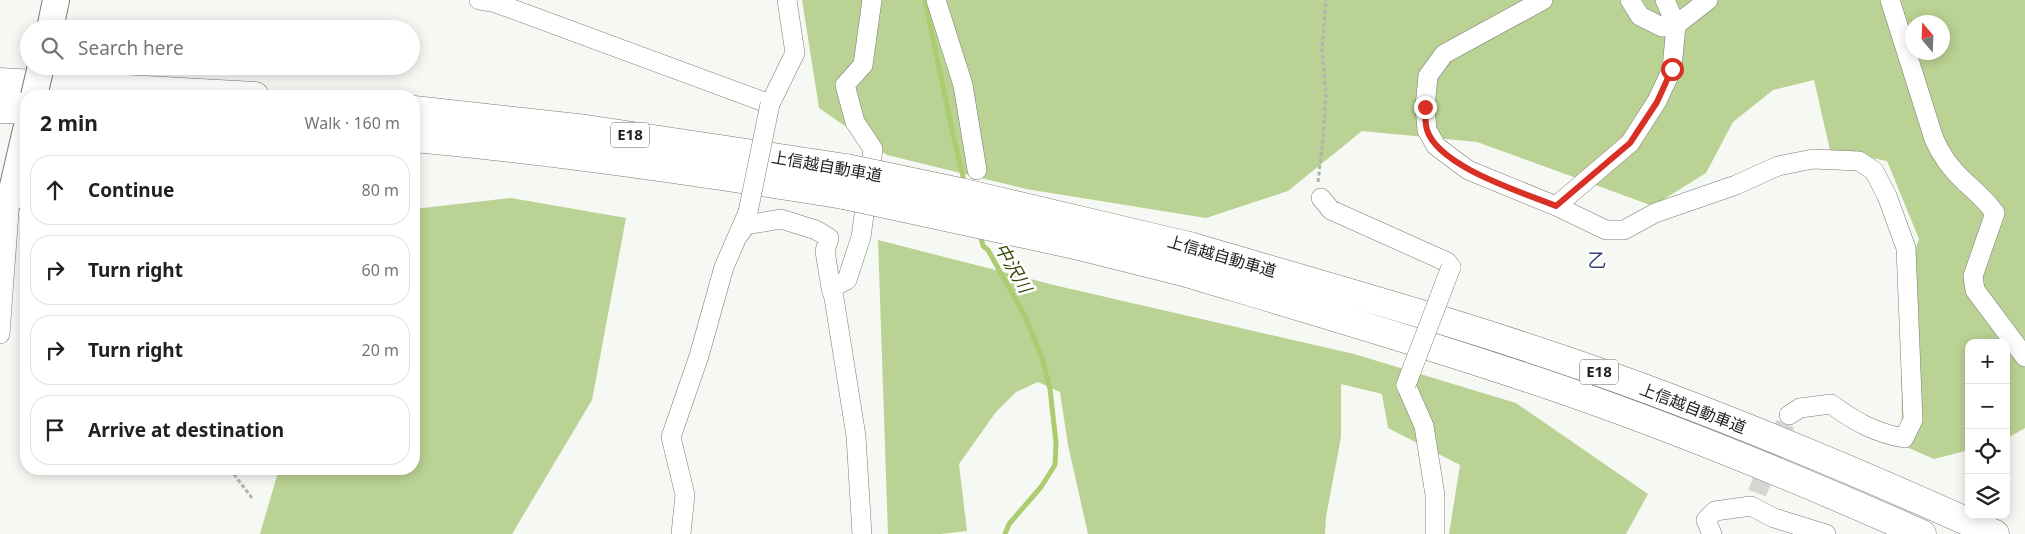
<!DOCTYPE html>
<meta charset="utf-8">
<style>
body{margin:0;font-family:"Noto Sans","Noto Sans JP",sans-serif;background:#f2f2f2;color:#202124}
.controls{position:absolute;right:15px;bottom:15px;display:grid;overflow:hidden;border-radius:10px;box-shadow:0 2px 12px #0003}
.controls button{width:45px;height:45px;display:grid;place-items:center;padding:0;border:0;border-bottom:1px solid #e0e0e0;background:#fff;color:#202124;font:25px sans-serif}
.compass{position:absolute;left:1905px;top:15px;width:45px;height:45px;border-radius:50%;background:#fff;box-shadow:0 2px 12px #0003;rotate:341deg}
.stop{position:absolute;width:15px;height:15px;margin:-11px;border:4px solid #d93025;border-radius:50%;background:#fff}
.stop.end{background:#d93025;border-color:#fff;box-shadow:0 1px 5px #0008}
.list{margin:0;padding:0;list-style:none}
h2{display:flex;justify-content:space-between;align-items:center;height:65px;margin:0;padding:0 20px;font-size:21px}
h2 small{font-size:16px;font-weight:400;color:#757577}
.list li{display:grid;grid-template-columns:32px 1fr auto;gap:15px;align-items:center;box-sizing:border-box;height:70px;margin:0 10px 10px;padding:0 10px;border:1px solid #e0e0e0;border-radius:20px}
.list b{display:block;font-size:19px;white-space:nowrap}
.list em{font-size:16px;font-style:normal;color:#757577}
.icon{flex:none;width:28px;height:28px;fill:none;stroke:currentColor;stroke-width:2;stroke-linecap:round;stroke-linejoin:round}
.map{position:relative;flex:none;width:2025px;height:534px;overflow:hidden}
.search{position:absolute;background:#fff;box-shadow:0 2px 12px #0003;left:20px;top:20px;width:400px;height:55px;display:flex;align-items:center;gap:12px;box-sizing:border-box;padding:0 18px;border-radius:28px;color:#757577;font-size:19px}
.panel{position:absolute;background:#fff;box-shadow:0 2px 12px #0003;left:20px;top:90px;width:400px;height:385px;border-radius:20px}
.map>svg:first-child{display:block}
.green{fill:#bad293;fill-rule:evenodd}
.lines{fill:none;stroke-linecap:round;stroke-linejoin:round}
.stream{stroke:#abcc70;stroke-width:5}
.street-tunnel{stroke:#d5d7d3;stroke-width:19;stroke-dasharray:19 9;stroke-linecap:butt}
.street-casing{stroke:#797b76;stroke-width:20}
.secondary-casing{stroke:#797b76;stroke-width:28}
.highway-casing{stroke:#797b76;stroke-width:29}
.path{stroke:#b1b3af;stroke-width:3;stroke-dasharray:4 2.5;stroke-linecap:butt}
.street{stroke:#fff;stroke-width:19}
.secondary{stroke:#fff;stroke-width:26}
.highway{stroke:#fff;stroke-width:28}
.street-bridge-casing{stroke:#797b76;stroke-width:20;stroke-linecap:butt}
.secondary-bridge-casing{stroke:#797b76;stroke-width:28;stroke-linecap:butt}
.highway-bridge-casing{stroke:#797b76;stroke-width:29;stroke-linecap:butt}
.street-bridge{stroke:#fff;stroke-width:19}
.secondary-bridge{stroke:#fff;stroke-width:26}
.highway-bridge{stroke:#fff;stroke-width:28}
.route{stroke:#d93025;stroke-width:6}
.labels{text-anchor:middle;stroke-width:5;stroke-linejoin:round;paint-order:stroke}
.shield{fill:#fff;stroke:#616260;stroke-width:1}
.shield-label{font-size:15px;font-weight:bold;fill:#1d1e1c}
.street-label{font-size:16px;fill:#1d1e1c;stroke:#fff}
.water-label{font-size:18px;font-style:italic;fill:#384c07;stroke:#fff}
.quarter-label{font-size:19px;fill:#363e79;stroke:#fff}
</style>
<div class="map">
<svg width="2025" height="534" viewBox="0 0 2025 534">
<rect width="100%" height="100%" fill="#f6f8f3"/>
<path class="green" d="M802 0H2025V428L2006 439V343H1969V450L1934 459 1902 445 1901 287 1919 239 1887 161 1830 150 1814 80 1773 90 1733 122 1706 173 1653 206 1477 142 1362 131 1288 191 1206 218 1026 189 887 155 819 108ZM1912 22H1942V52H1912Z
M511 198 626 218 592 400 512 534H260L279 469H414V209Z
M878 240 1058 286 1354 354 1516 403 1648 494 1626 534H1449L1460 465 1388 428 1382 394 1341 384V437L1326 517 1325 534H1088L1068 445 1060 392 1038 382 1016 392 996 412 959 464 967 531 941 534H888Z"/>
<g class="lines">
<path class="stream" d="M925 0 953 134 965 185
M980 234 983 246 988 250 1025 316 1042 358 1050 389 1056 443 1055 465 1041 487 1009 524 1005 534"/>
<path class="street-tunnel" d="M1757 493 1789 415"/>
<defs>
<path id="street" d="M479 0 496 3 770 104 795 53 787 0
M936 0 963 85 977 170
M1543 0 1444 54 1428 76 1425 107 1427 130 1436 146 1468 170 1556 206 1606 230H1624L1655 213 1736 185 1778 166 1813 159 1859 161 1874 171 1887 196 1906 248 1913 420 1904 438C1875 433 1854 421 1831 404L1800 408 1789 415
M1630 0 1640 16 1662 27 1676 25 1708 0
M1890 0 1934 139C1941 155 1951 169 1964 181 1976 192 1986 200 1995 213L1973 276 1975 290 2025 357
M1321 198 1331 210 1447 262 1451 267
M1556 206 1630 143 1657 101 1672 69 1676 25 1665 0
M738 236 746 225 781 219 816 230 829 238 825 251 831 288
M0 334 10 199
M1406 385 1424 426 1435 495V534
M681 534 685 495 671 437 699 356 724 267 748 212
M862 534 856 436 834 298 831 288 847 280 861 237 873 149 855 122 845 85 863 65 872 0
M1712 534 1706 520 1715 511 1751 506 1774 518 1826 534"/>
<path id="secondary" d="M50 29 56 0
M10 199 26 130"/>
<path id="highway" d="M0 82 255 96
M0 109 26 110
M414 110 586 129 846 168
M414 138C558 151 701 172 844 195
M1189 246C1319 284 1449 320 1576 364 1719 413 1858 472 1995 534
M1187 273C1314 311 1441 348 1566 391 1687 433 1805 482 1922 534"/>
</defs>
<use href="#street" class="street-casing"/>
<use href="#secondary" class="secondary-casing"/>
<use href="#highway" class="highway-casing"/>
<path class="path" d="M1318 182 1323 139 1326 94 1322 49 1326 0
M230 469 252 498"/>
<use href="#street" class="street"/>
<use href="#secondary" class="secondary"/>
<use href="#highway" class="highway"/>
<defs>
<path id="street-bridge" d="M748 212 770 104
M1406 385 1451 267"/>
<path id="secondary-bridge" d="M34 96 41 66"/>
<path id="highway-bridge" d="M846 168 960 192 1189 246
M844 195 1075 245 1187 273"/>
</defs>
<use href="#street-bridge" class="street-bridge-casing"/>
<use href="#secondary-bridge" class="secondary-bridge-casing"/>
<use href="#highway-bridge" class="highway-bridge-casing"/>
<use href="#street-bridge" class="street-bridge"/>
<use href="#secondary-bridge" class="secondary-bridge"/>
<use href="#highway-bridge" class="highway-bridge"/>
</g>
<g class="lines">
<path class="route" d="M1425 107C1425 114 1425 123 1427 130 1439 167 1522 192 1556 206L1630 143 1657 102 1672 69"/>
</g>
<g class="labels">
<g class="shield">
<rect x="611" y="122.5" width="38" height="25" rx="4"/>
<rect x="1580" y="359.5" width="38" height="25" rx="4"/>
</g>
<g class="shield-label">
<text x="630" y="140">E18</text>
<text x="1599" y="377">E18</text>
</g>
<g class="street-label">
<text transform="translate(827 166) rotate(10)" y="6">上信越自動車道</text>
<text transform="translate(1222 256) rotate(16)" y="6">上信越自動車道</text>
<text transform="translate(1693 408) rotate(21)" y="6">上信越自動車道</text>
</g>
<g class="water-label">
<text transform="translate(1013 268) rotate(60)" y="6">中沢川</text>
</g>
<g class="quarter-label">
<text x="1597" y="267">乙</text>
</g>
</g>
</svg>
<div class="controls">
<button>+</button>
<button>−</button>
<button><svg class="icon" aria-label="locate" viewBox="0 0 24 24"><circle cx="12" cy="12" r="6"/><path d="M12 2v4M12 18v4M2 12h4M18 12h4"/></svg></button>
<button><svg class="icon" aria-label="layers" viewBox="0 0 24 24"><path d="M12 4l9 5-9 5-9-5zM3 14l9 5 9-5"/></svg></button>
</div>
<svg class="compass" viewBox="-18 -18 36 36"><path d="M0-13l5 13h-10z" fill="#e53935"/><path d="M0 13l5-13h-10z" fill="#757577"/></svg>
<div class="stop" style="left:1672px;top:69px"></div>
<div class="stop end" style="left:1425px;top:107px"></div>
<div class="search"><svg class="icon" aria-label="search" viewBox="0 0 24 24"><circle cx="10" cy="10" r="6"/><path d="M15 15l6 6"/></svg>Search here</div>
<section class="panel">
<h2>2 min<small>Walk · 160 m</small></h2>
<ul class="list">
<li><svg class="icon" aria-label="ahead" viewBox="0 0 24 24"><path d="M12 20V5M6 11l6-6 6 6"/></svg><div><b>Continue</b></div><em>80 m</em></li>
<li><svg class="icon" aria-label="right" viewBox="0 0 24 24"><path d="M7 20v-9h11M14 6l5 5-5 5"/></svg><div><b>Turn right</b></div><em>60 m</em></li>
<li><svg class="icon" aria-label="right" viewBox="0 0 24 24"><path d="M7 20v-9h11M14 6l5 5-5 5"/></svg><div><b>Turn right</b></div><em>20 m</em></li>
<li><svg class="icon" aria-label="arrive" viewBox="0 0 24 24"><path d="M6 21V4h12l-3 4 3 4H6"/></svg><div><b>Arrive at destination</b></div></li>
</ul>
</section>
</div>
